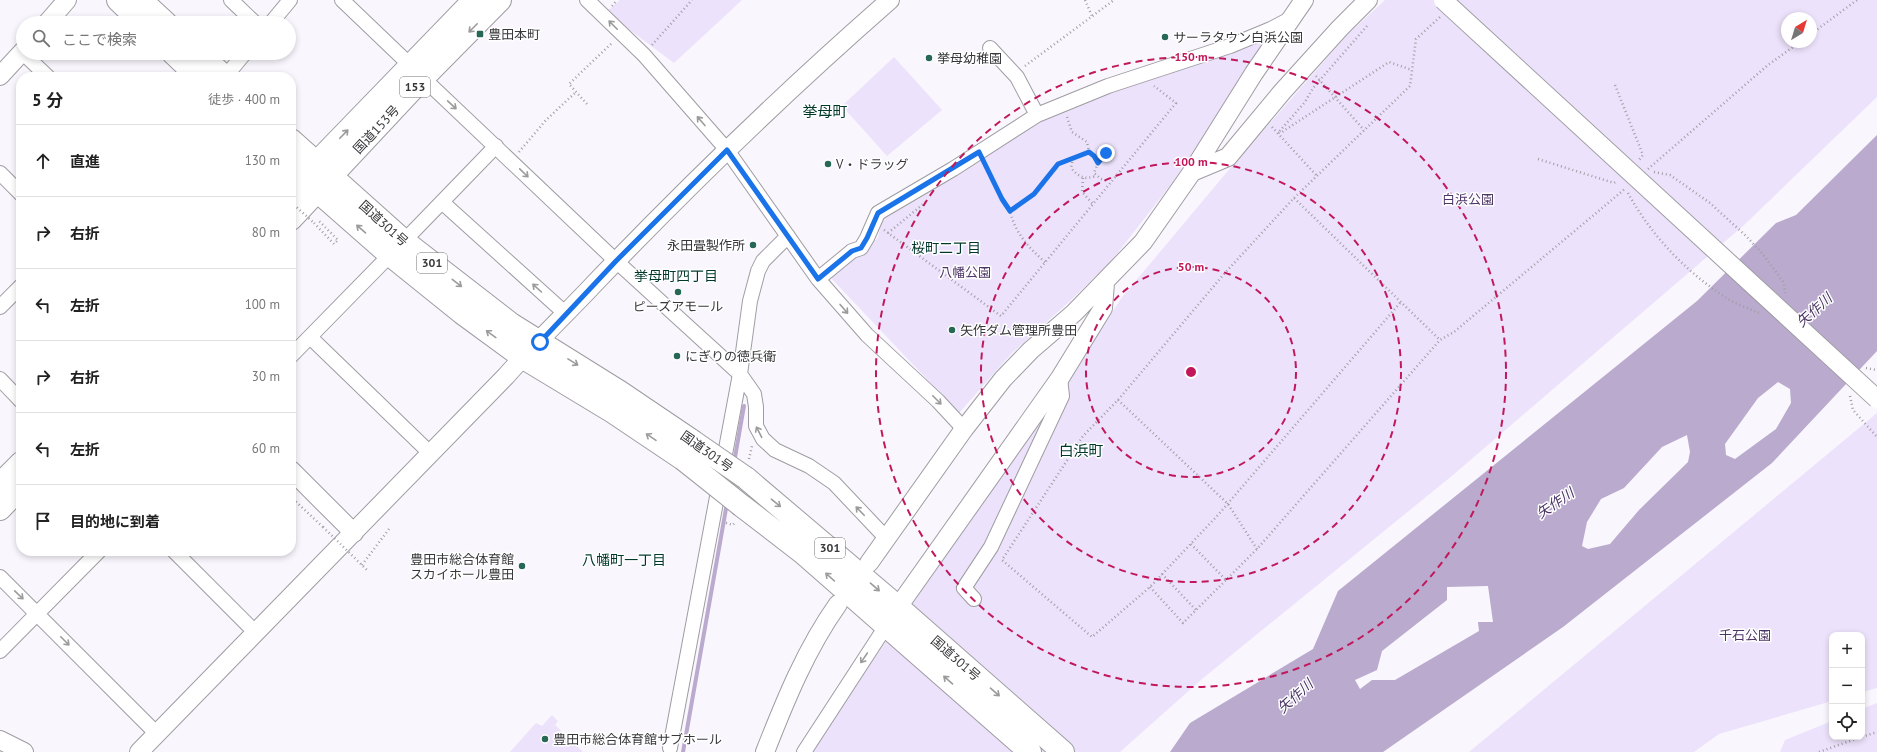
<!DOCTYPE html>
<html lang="ja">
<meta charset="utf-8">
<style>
body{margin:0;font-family:"PT Sans","Noto Sans JP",sans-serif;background:#f2f2f2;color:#222}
.controls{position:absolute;right:12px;bottom:12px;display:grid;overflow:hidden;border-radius:8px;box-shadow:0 2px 6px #0003}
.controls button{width:36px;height:36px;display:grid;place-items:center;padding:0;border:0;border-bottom:1px solid #e0e0e0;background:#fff;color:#222;font:20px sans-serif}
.compass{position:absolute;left:1781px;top:12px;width:36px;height:36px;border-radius:50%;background:#fff;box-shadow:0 2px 6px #0003;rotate:38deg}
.stop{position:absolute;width:12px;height:12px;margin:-9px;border:3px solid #1a73e8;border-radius:50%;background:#fff}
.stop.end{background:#1a73e8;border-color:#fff;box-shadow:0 1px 4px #0008}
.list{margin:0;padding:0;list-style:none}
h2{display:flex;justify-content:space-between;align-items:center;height:52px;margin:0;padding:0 16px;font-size:17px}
h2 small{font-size:13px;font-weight:400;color:#767676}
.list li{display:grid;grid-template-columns:26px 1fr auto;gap:12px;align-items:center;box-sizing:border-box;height:72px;padding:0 16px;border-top:1px solid #e0e0e0}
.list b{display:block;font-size:15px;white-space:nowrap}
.list em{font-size:13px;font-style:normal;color:#767676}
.icon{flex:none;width:22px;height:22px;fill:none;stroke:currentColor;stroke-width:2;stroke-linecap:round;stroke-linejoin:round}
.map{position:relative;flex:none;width:1877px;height:752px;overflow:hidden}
.search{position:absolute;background:#fff;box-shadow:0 2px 6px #0003;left:16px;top:16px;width:280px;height:44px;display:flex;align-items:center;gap:10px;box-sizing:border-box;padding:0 14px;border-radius:22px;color:#767676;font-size:15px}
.panel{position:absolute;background:#fff;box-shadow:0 2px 6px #0003;left:16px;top:72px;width:280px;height:484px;border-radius:16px}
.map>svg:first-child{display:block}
.green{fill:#ece2fb;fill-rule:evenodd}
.water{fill:#b9aace;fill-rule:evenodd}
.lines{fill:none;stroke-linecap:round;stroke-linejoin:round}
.stream{stroke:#b9aace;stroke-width:4}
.minor-casing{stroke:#9f9ca2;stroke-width:16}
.tertiary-casing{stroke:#9f9ca2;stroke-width:20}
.trunk-casing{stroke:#9f9ca2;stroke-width:24}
.path{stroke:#a19ea4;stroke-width:2.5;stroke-dasharray:1 3;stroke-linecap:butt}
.minor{stroke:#fff;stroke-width:14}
.tertiary{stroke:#fff;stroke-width:18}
.trunk{stroke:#fff;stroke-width:22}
.tertiary-bridge-casing{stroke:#9f9ca2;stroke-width:20;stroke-linecap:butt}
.trunk-bridge-casing{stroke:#9f9ca2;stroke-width:24;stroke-linecap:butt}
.path-bridge{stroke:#a19ea4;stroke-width:2.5;stroke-dasharray:1 3;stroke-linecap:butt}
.tertiary-bridge{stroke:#fff;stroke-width:18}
.trunk-bridge{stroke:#fff;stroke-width:22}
.oneway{stroke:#9c9b9c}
.route{stroke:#1a73e8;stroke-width:5}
.ring{fill:none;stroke:#c2185b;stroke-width:2;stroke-dasharray:7 5}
.poi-dot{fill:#276756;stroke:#fff;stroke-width:1.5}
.labels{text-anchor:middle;stroke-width:3;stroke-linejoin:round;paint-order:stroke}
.shield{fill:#fff;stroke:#747375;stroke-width:1}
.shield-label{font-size:12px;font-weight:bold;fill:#38373a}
.poi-label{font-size:13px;fill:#38373a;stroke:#fff;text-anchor:start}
.street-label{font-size:13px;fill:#38373a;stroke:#fff}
.park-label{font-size:13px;fill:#4d3667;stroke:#fff}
.neighbourhood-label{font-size:14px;fill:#00382b;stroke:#fff}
.water-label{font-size:14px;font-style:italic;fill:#4b3464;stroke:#fff}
.quarter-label{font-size:15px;fill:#00382b;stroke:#fff}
.centre{fill:#c2185b;stroke:#fff;stroke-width:2}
.ring-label{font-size:12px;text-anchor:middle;font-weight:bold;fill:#c2185b;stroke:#fff;stroke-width:3;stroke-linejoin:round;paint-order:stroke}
</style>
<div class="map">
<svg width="1877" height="752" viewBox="0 0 1877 752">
<rect width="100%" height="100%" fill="#f9f6fd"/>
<path class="green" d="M620 0H742L674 63 606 12Z
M1385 0H1877V97L1743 226 1453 475 1202 679 1120 752H810L1123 296 1227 172 1347 35ZM1787 18H1811V42H1787Z
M1269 33 1264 44 1173 182 1112 260 1070 301 1011 354 959 413 830 277 878 238 882 217 977 149 1060 111 1138 83Z
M894 57 942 110 887 156 842 106Z
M1877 413V688L1862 692V635H1832V701L1719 734 1694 752H1469Z
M1877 703V752H1780L1785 740 1832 721V737H1862V709Z
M552 715 558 721 555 725 583 752H510L536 723 542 726Z"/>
<path class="water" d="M1877 135V351L1772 463 1563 627 1383 752H1170L1190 723 1313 649 1338 591 1697 301 1776 223 1796 215ZM1778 382 1790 389 1791 403 1776 429 1735 459 1726 455 1725 444 1758 398ZM1687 435 1690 452 1688 462 1639 510 1610 544 1588 549 1582 546 1587 522 1601 499 1624 488 1662 447ZM1488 586 1493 622H1478L1479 631 1395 680H1372L1360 689 1355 680 1377 670 1382 651 1447 600V587Z"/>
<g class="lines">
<path class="stream" d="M734 463 744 406
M683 752 727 503"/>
<defs>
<path id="minor" d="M231 0 255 23
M342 0 410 65
M587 0 644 55 727 150 818 279 867 335 938 401 964 429
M271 23 290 0
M990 48 1017 77 1037 115
M23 53 48 77
M225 77 245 53
M423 78 616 261 740 374 754 394 756 407V426L763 439 775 450 809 466 834 483 887 539
M0 173 21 194
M443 203 566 314
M404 241 496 146
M818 279 852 251 861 248 867 238 878 213 953 169 1037 115 1108 86 1230 46 1271 29 1290 19
M0 307 21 286
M310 337 430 453
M291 356 390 255
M0 379 21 401
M174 551 256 633
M0 577 157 734
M974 599 964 588 991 547 1062 396 1060 378
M0 651 99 551
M670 748 740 374 750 301 758 271 763 261 788 236
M804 752 886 626"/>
<path id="tertiary" d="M47 23 67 0
M0 76 23 51
M1192 172 1228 157 1282 92 1340 28 1368 0
M291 470 354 533
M869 563 964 429 1003 379 1031 350 1074 313 1143 242 1192 172 1254 73 1304 0
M898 607 1060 378 1103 308 1105 283
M0 740 24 752
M139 752 506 376C534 344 565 315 594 284 689 185 787 90 890 0
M765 752C785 701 806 649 838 604"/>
<path id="trunk" d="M118 0 142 23
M141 0 166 23
M173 53 198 77
M199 53 225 77
M291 140 404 241 511 324 620 392 691 440
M291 168 390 255 462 313 522 357 613 412 683 459
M291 189 474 0
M291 219 423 78 500 0
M746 478 898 607 1063 752
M0 484 21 463
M742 506 803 553 1030 752
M0 509 21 487"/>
</defs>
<use href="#minor" class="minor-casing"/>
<use href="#tertiary" class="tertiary-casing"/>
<use href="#trunk" class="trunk-casing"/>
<path class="path" d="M1085 0 1092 16
M612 6 617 0
M1367 26 1313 88 1305 102 1278 133 1282 132 1389 62 1412 70
M1811 34 1857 0
M652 45 692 0
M1025 66 1114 0
M1316 76 1364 130
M1615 85 1643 155 1639 160
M587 104 569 84 613 42
M1067 117 1072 132 1087 142 1089 152 1095 156 1098 163 1104 158 1108 147
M1272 127 1317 176
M519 152 546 120 576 92
M1073 158 1071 168C1079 177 1084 180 1096 176
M1538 159 1614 183 1617 181
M1098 163 1094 173 1101 179 1108 181
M985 164 1002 199 1010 211
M1648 169 1768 65 1800 42
M1654 172 1670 175 1710 203 1745 235 1762 253 1784 283 1785 293
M1083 178 1082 192 1093 204
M1294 198 1410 86 1416 39 1440 17
M314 223 334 244 338 240 319 221
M884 230 1001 316 1176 103 1154 86
M888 233 927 201
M1045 262C1029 248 1015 233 1010 211L1034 194 1058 164 1089 152
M1400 303 1218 515 1150 587 1092 637 1002 560 1083 436 1118 400 1224 274 1294 198 1440 340
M1866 368 1877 370
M1850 396 1853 410 1877 437
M1118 400 1228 504 1257 549
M749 459 752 446
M293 499 323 527
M726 523 733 525 735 522
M1191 544 1226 580
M362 565 389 529
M1162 574 1196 610
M1150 587 1183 623 1257 549 1440 340 1454 332 1626 188
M1862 737 1877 732
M1819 752 1861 737"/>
<use href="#minor" class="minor"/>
<use href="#tertiary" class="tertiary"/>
<use href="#trunk" class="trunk"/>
<defs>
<path id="tertiary-bridge" d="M1443 0 1877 399"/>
<path id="trunk-bridge" d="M691 440 746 478
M683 459 742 506"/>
</defs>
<use href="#tertiary-bridge" class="tertiary-bridge-casing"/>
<use href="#trunk-bridge" class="trunk-bridge-casing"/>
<path class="path-bridge" d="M1628 193C1651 235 1685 271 1725 297 1735 304 1748 308 1759 313
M291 202 314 223
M323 527 368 571"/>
<use href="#tertiary-bridge" class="tertiary-bridge"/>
<use href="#trunk-bridge" class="trunk-bridge"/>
</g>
<defs><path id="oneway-shaft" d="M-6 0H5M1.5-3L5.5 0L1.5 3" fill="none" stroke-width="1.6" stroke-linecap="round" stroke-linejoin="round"/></defs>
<g class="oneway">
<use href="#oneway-shaft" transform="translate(613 25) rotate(-135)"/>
<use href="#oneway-shaft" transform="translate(473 28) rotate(135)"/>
<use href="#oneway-shaft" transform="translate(452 105) rotate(43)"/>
<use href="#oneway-shaft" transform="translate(701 121) rotate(-131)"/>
<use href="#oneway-shaft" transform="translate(344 134) rotate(-46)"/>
<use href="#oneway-shaft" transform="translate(524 173) rotate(44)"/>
<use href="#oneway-shaft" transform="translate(361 229) rotate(-139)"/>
<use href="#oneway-shaft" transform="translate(457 283) rotate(38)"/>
<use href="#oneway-shaft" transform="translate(537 288) rotate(-138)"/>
<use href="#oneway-shaft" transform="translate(844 309) rotate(49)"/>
<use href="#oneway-shaft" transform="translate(491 334) rotate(-144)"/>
<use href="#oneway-shaft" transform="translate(573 362) rotate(32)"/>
<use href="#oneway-shaft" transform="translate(937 400) rotate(45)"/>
<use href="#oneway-shaft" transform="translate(759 432) rotate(-117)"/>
<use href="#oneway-shaft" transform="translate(651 437) rotate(-146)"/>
<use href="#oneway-shaft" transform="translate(776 503) rotate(39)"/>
<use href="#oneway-shaft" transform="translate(860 511) rotate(-134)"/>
<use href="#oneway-shaft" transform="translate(830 577) rotate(-138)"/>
<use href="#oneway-shaft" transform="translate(875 587) rotate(41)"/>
<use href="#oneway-shaft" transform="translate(19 595) rotate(44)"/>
<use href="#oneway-shaft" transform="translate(65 641) rotate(45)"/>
<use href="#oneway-shaft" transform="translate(864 658) rotate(124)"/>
<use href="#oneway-shaft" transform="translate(948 680) rotate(-139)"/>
<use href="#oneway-shaft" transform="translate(995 692) rotate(41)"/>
</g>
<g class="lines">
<path class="route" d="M540 342 616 261 727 150 818 279 852 251 861 248 867 238 878 213 979 152 1002 199 1010 211 1034 194 1058 164 1089 152 1094 156 1098 163 1106 153"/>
</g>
<g class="ring">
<circle cx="1191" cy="372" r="105"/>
<circle cx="1191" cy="372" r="210"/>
<circle cx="1191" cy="372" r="315"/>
</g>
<g class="poi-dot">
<rect x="476" y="30" width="8" height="8" rx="2"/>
<circle cx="1165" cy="37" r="4"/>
<circle cx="929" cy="58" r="4"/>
<circle cx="828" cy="164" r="4"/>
<circle cx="753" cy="245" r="4"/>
<circle cx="678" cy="292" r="4"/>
<circle cx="952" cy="330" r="4"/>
<circle cx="677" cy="356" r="4"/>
<circle cx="522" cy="566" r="4"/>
<circle cx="545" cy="739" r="4"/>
</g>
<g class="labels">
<g class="shield">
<rect x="400" y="77" width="30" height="20" rx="3"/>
<rect x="417" y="253" width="30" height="20" rx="3"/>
<rect x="815" y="538" width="30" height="20" rx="3"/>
</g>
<g class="shield-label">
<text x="415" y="91">153</text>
<text x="432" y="267">301</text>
<text x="830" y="552">301</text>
</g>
<g class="poi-label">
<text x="488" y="39">豊田本町</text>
<text x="1173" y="42">サーラタウン白浜公園</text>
<text x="937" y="63">挙母幼稚園</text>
<text x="836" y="169">V・ドラッグ</text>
<text x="745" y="250" text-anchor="end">永田畳製作所</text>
<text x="678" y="311" text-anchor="middle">ピーズアモール</text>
<text x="960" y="335">矢作ダム管理所豊田</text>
<text x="685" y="361">にぎりの徳兵衛</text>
<text x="514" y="564" text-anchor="end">豊田市総合体育館<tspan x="514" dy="15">スカイホール豊田</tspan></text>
<text x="553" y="744">豊田市総合体育館サブホール</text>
</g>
<g class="street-label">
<text transform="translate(376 129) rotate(-47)" y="5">国道153号</text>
<text transform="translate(384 223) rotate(42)" y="5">国道301号</text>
<text transform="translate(707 451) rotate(35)" y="5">国道301号</text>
<text transform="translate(956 658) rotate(41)" y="5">国道301号</text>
</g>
<g class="park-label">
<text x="1468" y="204">白浜公園</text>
<text x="965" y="277">八幡公園</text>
<text x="1745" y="640">千石公園</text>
</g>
<g class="neighbourhood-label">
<text x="946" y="253">桜町二丁目</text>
<text x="676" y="281">挙母町四丁目</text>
<text x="624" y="565">八幡町一丁目</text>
</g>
<g class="water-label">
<text transform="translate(1814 310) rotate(-42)" y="5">矢作川</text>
<text transform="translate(1555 503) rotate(-34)" y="5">矢作川</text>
<text transform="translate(1295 696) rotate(-42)" y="5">矢作川</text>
</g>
<g class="quarter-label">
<text x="825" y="117">挙母町</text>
<text x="1081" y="456">白浜町</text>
</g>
</g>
<circle cx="1191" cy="372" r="6" class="centre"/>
<g class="ring-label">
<text x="1191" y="61">150 m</text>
<text x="1191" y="166">100 m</text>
<text x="1191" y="271">50 m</text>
</g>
</svg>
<div class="controls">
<button>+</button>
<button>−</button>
<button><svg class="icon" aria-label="locate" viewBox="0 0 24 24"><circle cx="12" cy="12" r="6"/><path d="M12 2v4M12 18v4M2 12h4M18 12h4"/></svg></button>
</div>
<svg class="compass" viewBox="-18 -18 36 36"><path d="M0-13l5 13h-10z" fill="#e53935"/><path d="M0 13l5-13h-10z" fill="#767676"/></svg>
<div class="stop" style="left:540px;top:342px"></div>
<div class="stop end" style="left:1106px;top:153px"></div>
<div class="search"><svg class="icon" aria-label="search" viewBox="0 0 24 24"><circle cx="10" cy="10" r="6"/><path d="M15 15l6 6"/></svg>ここで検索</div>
<section class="panel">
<h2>5 分<small>徒歩 · 400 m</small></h2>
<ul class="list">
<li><svg class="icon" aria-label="ahead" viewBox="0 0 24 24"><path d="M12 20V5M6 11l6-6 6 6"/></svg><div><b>直進</b></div><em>130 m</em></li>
<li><svg class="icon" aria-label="right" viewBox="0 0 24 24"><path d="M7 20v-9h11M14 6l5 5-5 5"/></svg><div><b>右折</b></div><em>80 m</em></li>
<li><svg class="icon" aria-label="left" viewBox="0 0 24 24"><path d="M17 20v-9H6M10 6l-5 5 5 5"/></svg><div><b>左折</b></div><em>100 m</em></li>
<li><svg class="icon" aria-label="right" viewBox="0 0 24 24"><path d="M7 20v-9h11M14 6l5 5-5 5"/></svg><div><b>右折</b></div><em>30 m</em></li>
<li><svg class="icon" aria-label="left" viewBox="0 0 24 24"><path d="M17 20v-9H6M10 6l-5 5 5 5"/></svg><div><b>左折</b></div><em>60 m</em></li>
<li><svg class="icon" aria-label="arrive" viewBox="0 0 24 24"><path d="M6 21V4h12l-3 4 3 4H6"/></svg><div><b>目的地に到着</b></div></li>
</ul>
</section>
</div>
